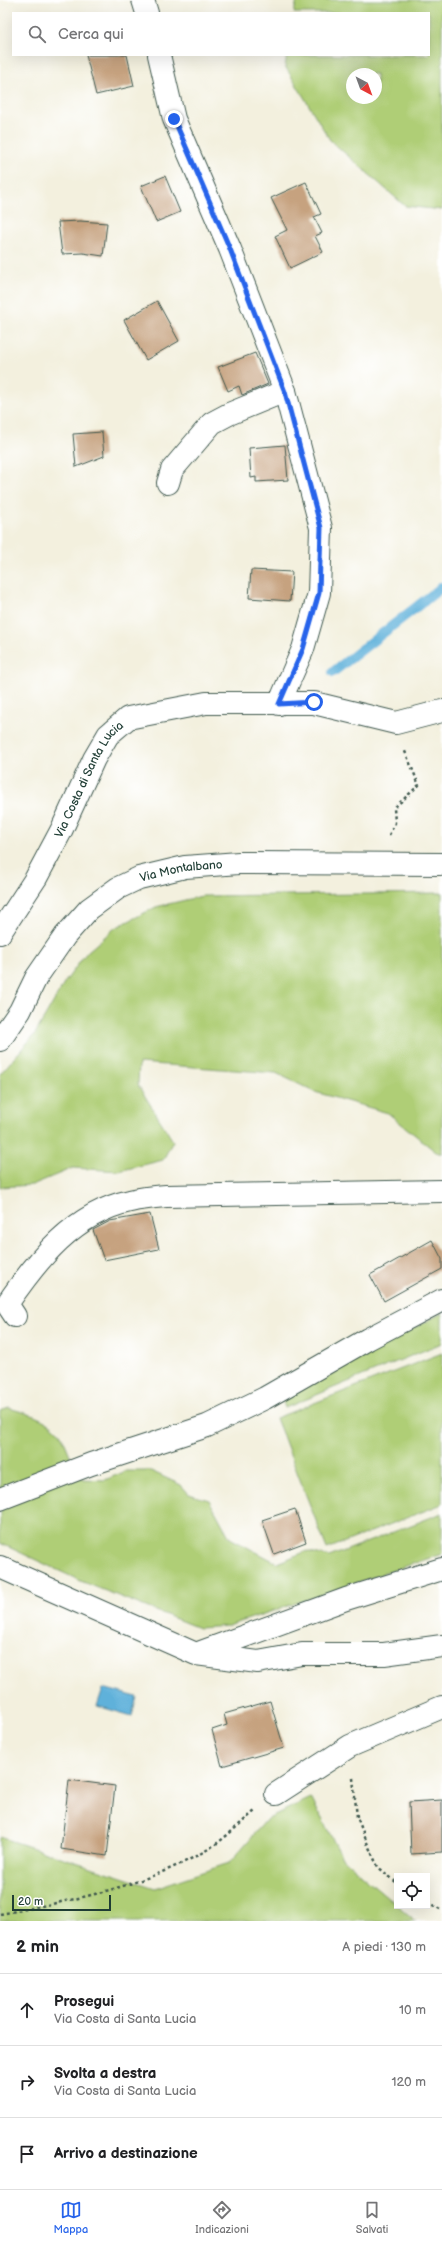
<!DOCTYPE html>
<html lang="it">
<meta charset="utf-8">
<style>
body{margin:0;font-family:"Balsamiq Sans",sans-serif;background:#f6f6f6;color:#202124}
.controls{position:absolute;right:12px;bottom:12px;display:grid;overflow:hidden;border-radius:0px;box-shadow:0 4px 16px #0002}
.controls button{width:36px;height:36px;display:grid;place-items:center;padding:0;border:0;border-bottom:1px solid #e0e0e0;background:#fff;color:#202124;font:20px sans-serif}
.compass{position:absolute;left:346px;top:68px;width:36px;height:36px;border-radius:50%;background:#fff;box-shadow:0 4px 16px #0002;rotate:139deg}
.scale{position:absolute;left:12px;bottom:10px;width:99px;box-sizing:border-box;padding-left:4px;border:2px solid #1f3d34;border-top:0;font-size:11px;line-height:14px;white-space:nowrap;color:#1f3d34;-webkit-text-stroke:3px #fff;paint-order:stroke}
.stop{position:absolute;width:12px;height:12px;margin:-9px;border:3px solid #2563eb;border-radius:50%;background:#fff}
.stop.end{background:#2563eb;border-color:#fff;box-shadow:0 1px 4px #0008}
.list{margin:0;padding:0;list-style:none}
h2{display:flex;justify-content:space-between;align-items:center;height:52px;margin:0;padding:0 16px;font-size:17px}
h2 small{font-size:13px;font-weight:400;color:#757577}
.list li{display:grid;grid-template-columns:26px 1fr auto;gap:12px;align-items:center;box-sizing:border-box;height:72px;padding:0 16px;border-top:1px solid #e0e0e0}
.list b{display:block;font-size:15px;white-space:nowrap}
.list p{margin:0;font-size:13px;white-space:nowrap;color:#757577}
.list em{font-size:13px;font-style:normal;color:#757577}
.icon{flex:none;width:22px;height:22px;fill:none;stroke:currentColor;stroke-width:2;stroke-linecap:round;stroke-linejoin:round}
.map{position:relative;flex:none;width:442px;height:1921px;overflow:hidden}
.search{position:absolute;background:#fff;box-shadow:0 4px 16px #0002;left:12px;right:12px;top:12px;height:44px;display:flex;align-items:center;gap:10px;box-sizing:border-box;padding:0 14px;border-radius:0px;color:#757577;font-size:15px}
.sheet{height:268px;background:#fff}
nav{display:flex;justify-content:space-around;align-items:center;box-sizing:border-box;height:56px;border-top:1px solid #e0e0e0;background:#fff;font-size:11px;color:#757577}
nav a{display:grid;justify-items:center;gap:2px}
nav .on{color:#2563eb}
.map>svg:first-child{display:block}
.green{fill:#afce76;stroke:#678655;fill-rule:evenodd}
.water{fill:#5fb1da;stroke:#3f7787}
.lines{fill:none;stroke-linecap:round;stroke-linejoin:round}
.stream{stroke:#5fb1da;stroke-width:10}
.building{fill:#c6a27f}
.minor-casing{stroke:#3f584e;stroke-width:24}
.path{stroke:#3f584e;stroke-width:2.5;stroke-dasharray:3 3;stroke-linecap:butt}
.minor{stroke:#fff;stroke-width:22}
.route{stroke:#2563eb;stroke-width:5}
.labels{text-anchor:middle;stroke-width:3;stroke-linejoin:round;paint-order:stroke}
.street-label{font-size:12px;fill:#1f3d34;stroke:#fff}
</style>
<div class="map">
<svg width="442" height="1921" viewBox="0 0 442 1921">
<rect width="100%" height="100%" fill="#fff"/>
<filter id="ink" filterUnits="userSpaceOnUse"><feTurbulence type="fractalNoise" baseFrequency=".025" numOctaves="2"/><feDisplacementMap in="SourceGraphic" scale="8" xChannelSelector="R" yChannelSelector="G"/><feConvolveMatrix kernelMatrix="1 2 1 2 8 2 1 2 1" color-interpolation-filters="sRGB"/></filter>
<filter id="wash" filterUnits="userSpaceOnUse"><feTurbulence type="fractalNoise" baseFrequency=".012" numOctaves="4" result="noise"/><feDisplacementMap in="SourceGraphic" scale="16" xChannelSelector="R" yChannelSelector="G"/><feGaussianBlur stdDeviation="0.9" result="paint"/><feColorMatrix in="noise" values="0 0 0 0 0 0 0 0 0 0 0 0 0 0 0 0 0 1.4 0 .05"/><feComposite in="paint" operator="in"/></filter>
<g filter="url(#wash)">
<rect width="100%" height="100%" fill="#f3f0de"/>
<path class="green" d="M297 0H442V210L405 206 330 140 285 66 287 55H429V13H294ZM352 74H376V98H352Z
M442 893V1154L436 1152 388 1113 315 1092 276 1073 139 1063 138 1085 173 1141 163 1160 119 1171 73 1168 32 1185 0 1187V1074L35 1034 65 982 87 952 115 928 156 907 202 896Z
M442 1313V1343L285 1408 282 1399Z
M442 1353V1504L327 1549 276 1418Z
M9 1408C25 1413 44 1417 57 1430 67 1440 70 1464 83 1479L105 1480 126 1471H151L181 1485 189 1494 209 1500 230 1538 277 1563 307 1551 329 1557 442 1513V1554L228 1626 199 1628 83 1582 0 1543V1411Z
M311 1798 343 1859 416 1921H0V1837L155 1888 229 1863 268 1818Z"/>
<path class="water" d="M103 1688 137 1697 132 1716 97 1706Z"/>
<g class="lines">
<path class="stream" d="M333 672 442 587"/>
</g>
<g id="blocks">
<path class="building" d="M86 55H127L134 86 96 95Z
M165 176 180 212 156 222 141 186Z
M306 182 321 214 314 217 322 233 315 236 323 252 290 268 275 236 287 230 271 198Z
M80 221 107 223 103 256 83 253 62 254 58 222Z
M157 301 179 341 146 360 124 320Z
M255 353 268 384 242 395 239 386 228 391 218 367Z
M102 432 104 456 76 467 73 434Z
M285 445 288 480 256 482V477L251 478 249 448Z
M251 570 292 572 290 601 249 598Z
M150 1214 159 1249 104 1260 93 1230 110 1221Z
M432 1240 442 1259V1269L384 1301 370 1275Z
M295 1509 306 1542 274 1554 262 1520Z
M270 1701 284 1748 222 1766 212 1730 227 1725 224 1714Z
M69 1780 115 1786 107 1856 61 1849Z
M442 1800V1852L411 1854 409 1802Z"/>
</g>
</g>
<g filter="url(#ink)">
<use href="#blocks" fill-opacity="0" stroke="#3f584e" stroke-width="1"/>
<g class="lines">
<defs>
<g id="minor">
<path d="M143 0 147 13"/>
<path d="M159 55 174 119 230 249 285 391 321 528 319 593 303 649 279 704"/>
<path d="M168 483 172 470 212 423 229 414 285 391"/>
<path id="s1" d="M0 933 36 878 61 831 94 759 108 735 128 718 206 703H314L396 723 442 711"/>
<path id="s2" d="M0 1040 20 1011 36 978 65 936 89 909 118 888 139 878 185 867 239 863 442 864"/>
<path d="M15 1316 7 1304C37 1260 74 1213 130 1201 142 1198 154 1197 166 1196L442 1191"/>
<path d="M0 1499 91 1464 207 1426 265 1398 368 1339 442 1300"/>
<path d="M0 1567 196 1654 258 1662 302 1654H384L442 1646"/>
<path d="M201 1652 346 1599 442 1569"/>
<path d="M276 1794 350 1746 442 1707"/>
</g>
</defs>
<use href="#minor" class="minor-casing"/>
<path class="path" d="M389 835 395 823 394 808 419 785 404 749
M353 1778 357 1817 368 1845 378 1867 397 1883
M427 1902 442 1910
M0 1914C70 1901 143 1887 205 1851 223 1841 239 1824 255 1811"/>
<use href="#minor" class="minor"/>
</g>
</g>
<g class="lines" filter="url(#ink)">
<path class="route" d="M174 119 230 249 285 392 321 528 319 593 303 649 279 704 314 702"/>
</g>
<g class="labels">
<g class="street-label">
<text dy="4" stroke="none"><textPath href="#s1" startOffset="178">Via Costa di Santa Lucia</textPath></text>
<text dy="4" stroke="none"><textPath href="#s2" startOffset="261">Via Montalbano</textPath></text>
</g>
</g>
</svg>
<div class="controls">
<button><svg class="icon" aria-label="locate" viewBox="0 0 24 24"><circle cx="12" cy="12" r="6"/><path d="M12 2v4M12 18v4M2 12h4M18 12h4"/></svg></button>
</div>
<svg class="compass" viewBox="-18 -18 36 36"><path d="M0-13l5 13h-10z" fill="#e53935"/><path d="M0 13l5-13h-10z" fill="#757577"/></svg>
<div class="scale">20 m</div>
<div class="stop" style="left:314px;top:702px"></div>
<div class="stop end" style="left:174px;top:119px"></div>
<div class="search"><svg class="icon" aria-label="search" viewBox="0 0 24 24"><circle cx="10" cy="10" r="6"/><path d="M15 15l6 6"/></svg>Cerca qui</div>
</div>
<section class="sheet">
<h2>2 min<small>A piedi · 130 m</small></h2>
<ul class="list">
<li><svg class="icon" aria-label="ahead" viewBox="0 0 24 24"><path d="M12 20V5M6 11l6-6 6 6"/></svg><div><b>Prosegui</b><p>Via Costa di Santa Lucia</p></div><em>10 m</em></li>
<li><svg class="icon" aria-label="right" viewBox="0 0 24 24"><path d="M7 20v-9h11M14 6l5 5-5 5"/></svg><div><b>Svolta a destra</b><p>Via Costa di Santa Lucia</p></div><em>120 m</em></li>
<li><svg class="icon" aria-label="arrive" viewBox="0 0 24 24"><path d="M6 21V4h12l-3 4 3 4H6"/></svg><div><b>Arrivo a destinazione</b></div></li>
</ul>
</section>
<nav>
<a class="on"><svg class="icon" aria-label="map" viewBox="0 0 24 24"><path d="M3 6l6-2 6 2 6-2v14l-6 2-6-2-6 2zM9 4v14M15 6v14"/></svg>Mappa</a>
<a><svg class="icon" aria-label="directions" viewBox="0 0 24 24"><path d="M12 3l9 9-9 9-9-9zM9 14v-3h6M13 9l2 2-2 2"/></svg>Indicazioni</a>
<a><svg class="icon" aria-label="saved" viewBox="0 0 24 24"><path d="M7 4h10v16l-5-4-5 4z"/></svg>Salvati</a>
</nav>
